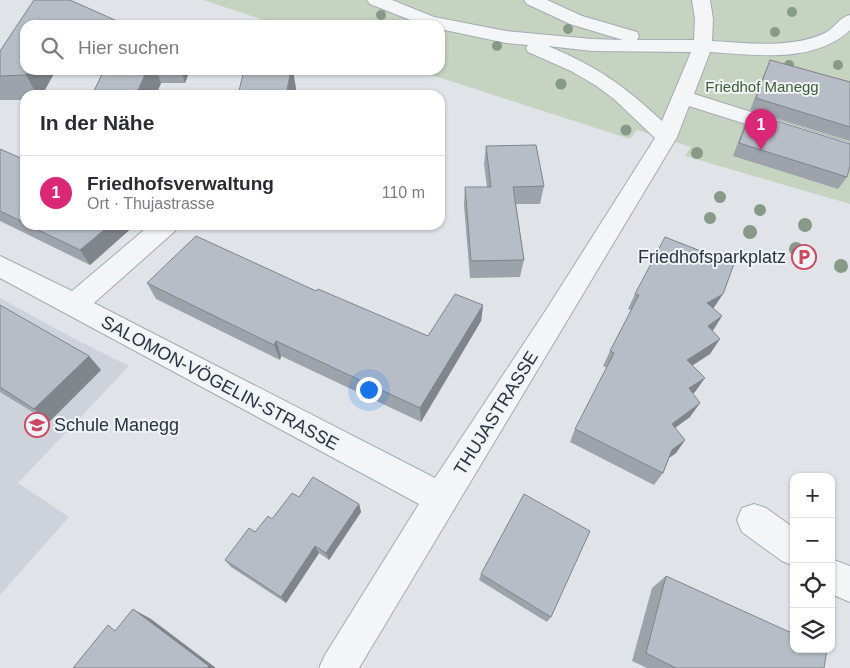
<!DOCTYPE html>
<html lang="de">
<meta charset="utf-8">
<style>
body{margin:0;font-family:Helvetica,sans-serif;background:#f7f7f7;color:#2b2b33}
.controls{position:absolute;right:15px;bottom:15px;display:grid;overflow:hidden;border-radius:10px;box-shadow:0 1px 4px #0004}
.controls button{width:45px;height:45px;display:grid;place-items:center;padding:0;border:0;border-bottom:1px solid #e1e1e2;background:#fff;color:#2b2b33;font:25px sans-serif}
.you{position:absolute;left:368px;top:389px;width:18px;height:18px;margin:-12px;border:4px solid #fff;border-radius:50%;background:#1a73e8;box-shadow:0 0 0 8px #1a73e833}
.badge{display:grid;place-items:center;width:32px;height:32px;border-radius:50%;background:#db2777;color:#fff;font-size:16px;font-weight:700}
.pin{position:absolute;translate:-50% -41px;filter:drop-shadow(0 1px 2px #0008)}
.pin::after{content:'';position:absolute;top:26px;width:18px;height:15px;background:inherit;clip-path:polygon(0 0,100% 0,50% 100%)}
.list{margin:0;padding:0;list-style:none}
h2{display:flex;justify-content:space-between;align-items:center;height:65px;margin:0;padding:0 20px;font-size:21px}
h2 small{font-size:16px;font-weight:400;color:#7c7c81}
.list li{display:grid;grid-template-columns:32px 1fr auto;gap:15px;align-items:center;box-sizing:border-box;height:75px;padding:0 20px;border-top:1px solid #e1e1e2}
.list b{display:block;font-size:19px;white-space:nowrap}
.list p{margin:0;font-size:16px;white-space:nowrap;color:#7c7c81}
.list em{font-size:16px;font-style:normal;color:#7c7c81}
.icon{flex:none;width:28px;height:28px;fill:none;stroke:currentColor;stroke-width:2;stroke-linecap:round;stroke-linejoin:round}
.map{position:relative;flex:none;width:850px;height:668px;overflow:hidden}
.search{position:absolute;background:#fff;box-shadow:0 1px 4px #0004;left:20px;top:20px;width:425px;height:55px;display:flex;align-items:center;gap:12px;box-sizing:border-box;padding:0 18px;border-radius:15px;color:#7c7c81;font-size:19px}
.panel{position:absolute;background:#fff;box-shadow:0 1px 4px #0004;left:20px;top:90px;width:425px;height:140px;border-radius:15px}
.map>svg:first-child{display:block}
.built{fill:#ced3db}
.green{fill:#c6d3c1}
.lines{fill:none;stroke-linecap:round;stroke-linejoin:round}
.minor-casing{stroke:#a5abb3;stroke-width:2}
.minor{fill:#f3f5f7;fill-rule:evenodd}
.tree{fill:#879987}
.wall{fill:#9da3aa}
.shaded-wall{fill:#80848b}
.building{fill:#b7bdc6;stroke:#80848b}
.labels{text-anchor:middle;stroke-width:4;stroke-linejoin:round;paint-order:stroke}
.far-park-label{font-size:15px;fill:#3f5c36;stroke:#f0f3f6}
.poi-label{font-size:18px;fill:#293240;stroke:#f0f3f6;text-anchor:end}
.street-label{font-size:18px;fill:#293240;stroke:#f0f3f6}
</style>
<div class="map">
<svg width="850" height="668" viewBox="0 0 850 668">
<rect width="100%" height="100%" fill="#e0e4e9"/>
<path class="built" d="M0 298 71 337 129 366 18 483 69 517 0 595Z"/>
<path class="green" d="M203 0H850V204L685 156 691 147 637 130 630 139 416 70H440V25H279Z"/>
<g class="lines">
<defs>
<path id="minor" d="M367 0H392L434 17 506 31 592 39 623 40 570 24 527 4 524 0H547L582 16 637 32 639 36 637 40H694L695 19 692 0H710L713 19 712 41C749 43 791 49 825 33 835 28 839 17 850 15V30C814 64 755 55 710 52L694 94 850 143V157L689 106 677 137 359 668H319L325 655 419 504 0 278V256L72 291 150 225H178L175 231 94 303 435 478 546 310 655 138 614 99 595 85 571 71 528 52 526 48 528 45 506 43 440 29V25H423L370 4ZM548 46 592 51 691 52 662 121C623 85 598 67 548 46Z
M754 504 766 508 794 528V566L782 561 742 532 737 520 742 508Z
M831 559 850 566V602L831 594Z"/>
</defs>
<use href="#minor" class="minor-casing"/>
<use href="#minor" class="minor"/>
</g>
<g class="tree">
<circle cx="792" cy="12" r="5"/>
<circle cx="381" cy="15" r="5"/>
<circle cx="568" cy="29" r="5"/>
<circle cx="775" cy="32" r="5"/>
<circle cx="497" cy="46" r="5"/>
<circle cx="789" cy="65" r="5"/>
<circle cx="838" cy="65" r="5"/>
<circle cx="561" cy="84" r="5.5"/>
<circle cx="626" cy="130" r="5.5"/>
<circle cx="697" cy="153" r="6"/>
<circle cx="720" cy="197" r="6"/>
<circle cx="760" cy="210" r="6"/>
<circle cx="710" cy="218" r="6"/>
<circle cx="805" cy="225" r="7"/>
<circle cx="750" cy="232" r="7"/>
<circle cx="796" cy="249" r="7"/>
<circle cx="841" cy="266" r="7"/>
</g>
<path class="wall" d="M34 0 25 25 56 70 42 95H25V100H0V51Z
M770 60 850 82V141L750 110 765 72Z
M104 70H190L185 83H161L156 95H92Z
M751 113 847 177 838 189 733 156 744 126Z
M486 146 544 186 540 204H516L524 260 520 277 470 278 464 205 465 187H487L484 164Z
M0 149 25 160V225H135L90 265 0 221Z
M147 283 316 291 428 336 483 305 481 321 421 422 281 356 280 360 156 299Z
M635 294 714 309 722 316 713 331 710 354 692 365 695 392 693 393 690 417 675 428 685 440 676 453 669 458 663 473 654 485 570 442 575 429 607 368 603 366 610 351 631 310 628 309Z
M0 305 89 356 101 370 49 422 0 392Z
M359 504 361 512 329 560 319 553 286 603 231 567 225 560 255 532 272 519Z
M481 574 551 617 547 622 479 580Z
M666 576 824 668H647L632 661 652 588Z"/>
<path class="shaded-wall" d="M29 70H56L42 95H37L26 75Z
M147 70H156L161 83 156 95H136Z
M181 70H190L185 83Z
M291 70H293L296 88 295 95H286Z
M110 225H135L90 265 80 250Z
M723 294 713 309 707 303Z
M483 305 481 321 421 422 420 408Z
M722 316 712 331 708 326Z
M720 339 710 354 678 375 687 360Z
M276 341 281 356 280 360 274 345Z
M89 356 101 370 49 422 34 409Z
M705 378 695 392 680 402 689 388Z
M700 403 690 417 662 437 672 424Z
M685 440 676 453 663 462 672 450Z
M359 504 361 512 329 560 326 553Z
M315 546 319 553 286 603 281 597Z
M133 609 151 619 216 668H207Z"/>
<path class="building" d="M34 0H70L126 25H25V70H29L26 75 0 76V51Z
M770 60 850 82V127L756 98Z
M104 70H147L136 95H92Z
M244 70H291L286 95H238Z
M751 113 850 144V166L847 177 739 143Z
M536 145 544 186 513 187 524 260 471 261 465 187H491L486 146Z
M0 149 25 160V223L0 211Z
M28 225H110L80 250Z
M196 236 316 291 318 289 428 336 455 294 483 305 420 408 276 341 274 345 147 283Z
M665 237 734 264 723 294 707 303 722 316 708 326 720 339 687 360 705 378 689 388 700 403 672 424 685 440 672 450 663 473 575 429 614 353 610 351 639 295 635 294Z
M0 305 89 356 34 409 0 387Z
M313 477 359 504 326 553 315 546 281 597 225 560 249 528 255 532 268 516 272 519 292 493 299 497Z
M524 494 590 531 551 617 481 574Z
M666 576 794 634V649H827L824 668H676L646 653Z
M133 609 209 666 207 668H73L108 625 115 631Z"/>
<defs>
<symbol id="parking-ring" viewBox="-11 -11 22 22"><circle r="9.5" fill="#f0f3f6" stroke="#cc4761" stroke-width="1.5"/><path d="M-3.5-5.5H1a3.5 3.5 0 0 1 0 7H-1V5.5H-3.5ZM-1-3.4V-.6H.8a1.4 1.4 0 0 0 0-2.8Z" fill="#cc4761"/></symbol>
<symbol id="school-ring" viewBox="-11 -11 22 22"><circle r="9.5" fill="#f0f3f6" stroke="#cc4761" stroke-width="1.5"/><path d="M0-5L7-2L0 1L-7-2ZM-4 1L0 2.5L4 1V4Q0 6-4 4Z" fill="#cc4761"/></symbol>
</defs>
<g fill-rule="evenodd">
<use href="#parking-ring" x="790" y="243" width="28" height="28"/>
<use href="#school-ring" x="23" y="411" width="28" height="28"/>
</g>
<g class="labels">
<g class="far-park-label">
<text x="762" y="92">Friedhof Manegg</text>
</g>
<g class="poi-label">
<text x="786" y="263">Friedhofsparkplatz</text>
<text x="54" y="431" text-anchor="start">Schule Manegg</text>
</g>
<g class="street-label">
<text transform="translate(220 383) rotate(28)" y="6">SALOMON-VÖGELIN-STRASSE</text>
<text transform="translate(496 413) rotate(-58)" y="6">THUJASTRASSE</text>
</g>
</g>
</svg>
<div class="controls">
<button>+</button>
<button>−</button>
<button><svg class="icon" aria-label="locate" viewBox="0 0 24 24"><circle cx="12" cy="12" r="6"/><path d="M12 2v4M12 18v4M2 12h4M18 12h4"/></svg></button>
<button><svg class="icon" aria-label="layers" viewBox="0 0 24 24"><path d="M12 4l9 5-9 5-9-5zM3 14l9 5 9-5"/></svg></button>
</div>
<div class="you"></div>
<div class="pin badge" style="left:761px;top:150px">1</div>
<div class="search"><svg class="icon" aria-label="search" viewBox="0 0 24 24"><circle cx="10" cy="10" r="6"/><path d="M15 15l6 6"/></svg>Hier suchen</div>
<section class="panel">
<h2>In der Nähe<small></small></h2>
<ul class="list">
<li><span class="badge">1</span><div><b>Friedhofsverwaltung</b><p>Ort · Thujastrasse</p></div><em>110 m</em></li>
</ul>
</section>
</div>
